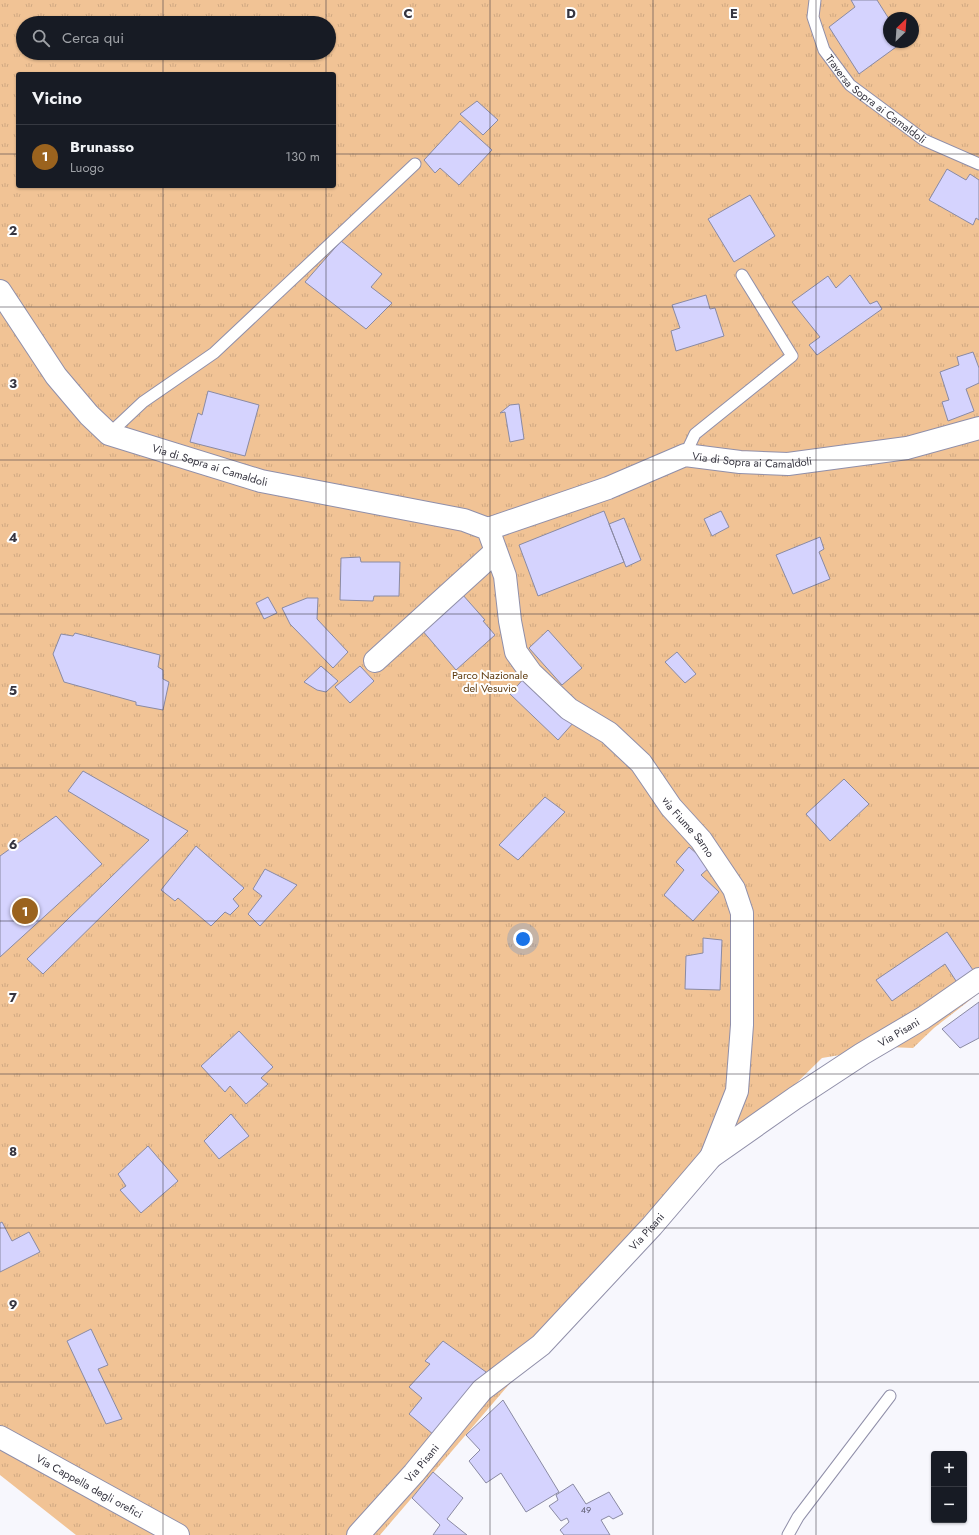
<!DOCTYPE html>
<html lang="it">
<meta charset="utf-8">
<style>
body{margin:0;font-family:Jost,sans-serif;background:#20242c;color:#f1f3f6}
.controls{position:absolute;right:12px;bottom:12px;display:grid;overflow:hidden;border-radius:4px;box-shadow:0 1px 3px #0004}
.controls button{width:36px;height:36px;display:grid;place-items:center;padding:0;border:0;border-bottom:1px solid #363941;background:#171b24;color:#f1f3f6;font:20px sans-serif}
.compass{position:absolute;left:883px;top:12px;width:36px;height:36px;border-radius:50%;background:#171b24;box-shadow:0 1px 3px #0004;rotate:25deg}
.you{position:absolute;left:523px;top:939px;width:14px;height:14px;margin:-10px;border:3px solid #fff;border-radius:50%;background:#1a73e8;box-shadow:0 0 0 6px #1a73e833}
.badge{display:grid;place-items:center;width:26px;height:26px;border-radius:50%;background:#9b631e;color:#fff;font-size:13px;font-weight:700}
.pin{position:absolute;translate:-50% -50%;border:2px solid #fff;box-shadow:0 1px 4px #0006}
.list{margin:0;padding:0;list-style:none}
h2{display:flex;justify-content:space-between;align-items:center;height:52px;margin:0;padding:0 16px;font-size:17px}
h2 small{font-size:13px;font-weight:400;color:#9ea1a6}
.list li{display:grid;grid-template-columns:26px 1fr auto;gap:12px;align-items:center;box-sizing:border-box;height:64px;padding:0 16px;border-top:1px solid #363941}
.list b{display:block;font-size:15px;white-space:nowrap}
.list p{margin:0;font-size:13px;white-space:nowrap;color:#9ea1a6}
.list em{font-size:13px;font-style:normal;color:#9ea1a6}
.icon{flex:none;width:22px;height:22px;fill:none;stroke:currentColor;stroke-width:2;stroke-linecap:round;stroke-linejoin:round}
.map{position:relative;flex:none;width:979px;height:1535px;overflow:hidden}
.search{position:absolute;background:#171b24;box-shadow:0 1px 3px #0004;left:16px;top:16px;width:320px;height:44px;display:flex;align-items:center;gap:10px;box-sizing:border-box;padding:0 14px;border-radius:22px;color:#9ea1a6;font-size:15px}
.panel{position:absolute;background:#171b24;box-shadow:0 1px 3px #0004;left:16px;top:72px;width:320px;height:116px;border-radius:4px}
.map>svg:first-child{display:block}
.park{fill:url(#park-tufts);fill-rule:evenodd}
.building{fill:#d5d3fe;stroke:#8a8aa3}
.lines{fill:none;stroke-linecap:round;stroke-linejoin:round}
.service-casing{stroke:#908fa9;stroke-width:13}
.minor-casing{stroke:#908fa9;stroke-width:24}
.tertiary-casing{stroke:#908fa9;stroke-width:24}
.service{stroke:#fff;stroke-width:11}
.minor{stroke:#fff;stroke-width:22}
.tertiary{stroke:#fff;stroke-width:22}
.grid{fill:none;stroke:#363540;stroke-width:1;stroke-opacity:0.55}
.labels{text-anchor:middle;stroke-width:4;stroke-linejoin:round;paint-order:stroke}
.number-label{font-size:9px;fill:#5e5c70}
.street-label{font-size:11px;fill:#363540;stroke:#fff}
.park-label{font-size:11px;fill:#603c10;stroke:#fff}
.grid-label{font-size:13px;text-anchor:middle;font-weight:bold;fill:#363540;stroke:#fff;stroke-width:4;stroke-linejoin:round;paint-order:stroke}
</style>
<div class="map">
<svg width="979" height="1535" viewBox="0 0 979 1535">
<defs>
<pattern id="park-tufts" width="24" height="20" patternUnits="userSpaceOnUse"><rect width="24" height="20" fill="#f1c395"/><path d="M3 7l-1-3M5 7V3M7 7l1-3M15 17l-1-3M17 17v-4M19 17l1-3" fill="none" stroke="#cfa882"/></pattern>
</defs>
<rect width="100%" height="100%" fill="#f7f7fd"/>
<path class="park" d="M0 0H979V993L934 1028 913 1048 888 1047 822 1058 767 1112 530 1360 380 1535H76L0 1475ZM889 18H913V42H889ZM23 23H329V53H23ZM18 74H334V186H18Z"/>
<path class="building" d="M851 0H877L889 19V42H903L859 74 829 27 855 7Z
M477 101 498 120 483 135 460 114Z
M460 121 492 150 459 185 440 168 435 173 424 160Z
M947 169 966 180 970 174 979 180V220L976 218 973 225 929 200Z
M750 195 775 236 734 262 708 219Z
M341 241 382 274 371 287 392 303 366 329 305 282Z
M850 275 870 304 877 301 882 309 817 355 809 345 820 337 792 302 828 276 836 288Z
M706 295 710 309 715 308 724 336 676 351 671 331 680 328 672 305Z
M973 352 979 368V383L966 389 974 411 948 421 942 402 949 400 940 372 959 365 957 357Z
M208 391 259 405 245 456 190 442 198 413 202 415Z
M519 404 524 439 510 442 505 412 500 413 510 405Z
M604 511 624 562 538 596 519 545Z
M721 511 729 527 712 536 704 519Z
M624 518 641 560 626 567 609 524Z
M820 537 824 549 819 552 830 579 793 594 776 555Z
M360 557 361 562H400L399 596H374L373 601 340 600 341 558Z
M462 594 485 620 483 621 495 635 456 670 422 630Z
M268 597 277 613 264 619 256 603Z
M307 598H318L317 619 348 652 333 668 290 624 282 608Z
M548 630 582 668 562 685 529 648Z
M75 633 160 655 158 667 163 670V679L169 682 163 710 136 705V702L64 682 53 654 61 634 73 636Z
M677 652 696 674 685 683 665 662Z
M321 666 338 681 326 692 317 690 304 682Z
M360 666 374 681 350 703 335 687Z
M526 676 574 722 558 740 510 694Z
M83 771 188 831 43 974 27 959 149 840 68 791Z
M844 779 869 804 830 841 806 814Z
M545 797 565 812 518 860 499 845Z
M56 816 102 864 0 957V856Z
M196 846 244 888 233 899 239 906 230 915 225 912 211 926 178 898 175 901 161 890Z
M689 847 711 866 701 875 719 892 693 921 664 895 684 870 676 862Z
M265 869 297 885 260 926 248 914 262 896 253 889Z
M947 932 975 973 958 984 945 964 892 1001 876 980Z
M703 938 722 940 720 990 685 989 686 956 703 953Z
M979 1002V1038L960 1048 942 1029Z
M239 1031 273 1067 261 1078 268 1084 246 1104 230 1086 225 1092 201 1066Z
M231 1114 249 1136 219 1159 204 1141Z
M148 1146 178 1181 141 1213 120 1190 126 1186 118 1174Z
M2 1222 12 1241 29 1232 40 1252 0 1272V1223Z
M91 1329 108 1365 98 1369 122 1419 106 1424 67 1341Z
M443 1341 486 1372 434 1435 409 1414 422 1398 409 1387 430 1364 425 1361Z
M503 1400 559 1492 526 1512 501 1473 486 1483 469 1461 480 1450 466 1435Z
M433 1472 463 1498 447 1519 467 1535H433L440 1525 412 1498Z
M573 1484 586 1504 609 1492 623 1514 613 1519 609 1516 601 1520 610 1535H564L560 1530 569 1522 567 1518 561 1521 549 1506 558 1500 556 1495Z"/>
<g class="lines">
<defs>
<g id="service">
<path id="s1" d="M815 0 813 17 824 50 850 85 924 140 979 164"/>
<path d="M109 434 143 402 214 353 415 164"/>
<path d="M685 455 695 434 792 356 742 275"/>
<path d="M788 1535 798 1517 890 1396"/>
</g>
<g id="minor">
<path id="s2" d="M0 291 56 376 89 415 109 434 261 481 464 520 488 529 505 576 510 621 516 652 531 673 569 709 609 733 641 763 671 807 701 840 734 889 742 913V1025L737 1091 711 1157"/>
<path id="s3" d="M488 529 608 488 685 455 740 462 788 464 907 448 979 428"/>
<path d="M375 661 495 552"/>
<path id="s4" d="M358 1535 414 1473 482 1390 541 1345 652 1226 711 1157 795 1098 862 1054 923 1018 979 979"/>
</g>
<g id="tertiary">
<path id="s5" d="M0 1437 178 1535"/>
</g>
</defs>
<use href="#service" class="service-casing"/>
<use href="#minor" class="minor-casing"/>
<use href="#tertiary" class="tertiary-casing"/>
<use href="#service" class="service"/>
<use href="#minor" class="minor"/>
<use href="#tertiary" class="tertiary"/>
</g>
<path class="grid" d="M163 0V23M326 0V23M490 0V1535M653 0V1535M816 0V1535M163 53V74M326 53V74M0 154H18M334 154H979M163 186V1535M326 186V1535M0 307H979M0 460H979M0 614H979M0 768H979M0 921H979M0 1074H979M0 1228H979M0 1382H979"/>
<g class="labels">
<g class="number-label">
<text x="586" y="1513">49</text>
</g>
<g class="street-label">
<text dy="4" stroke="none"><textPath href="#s1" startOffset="124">Traversa Sopra ai Camaldoli</textPath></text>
<text dy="4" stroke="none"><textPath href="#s3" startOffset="278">Via di Sopra ai Camaldoli</textPath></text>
<text dy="4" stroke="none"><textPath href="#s2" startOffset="286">Via di Sopra ai Camaldoli</textPath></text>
<text dy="4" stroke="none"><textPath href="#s2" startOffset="947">via Fiume Sarno</textPath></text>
<text dy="4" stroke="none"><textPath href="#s4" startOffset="744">Via Pisani</textPath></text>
<text dy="4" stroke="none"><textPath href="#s4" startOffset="420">Via Pisani</textPath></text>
<text dy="4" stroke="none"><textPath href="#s4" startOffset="96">Via Pisani</textPath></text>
<text dy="4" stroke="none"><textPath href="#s5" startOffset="102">Via Cappella degli orefici</textPath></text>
</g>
<g class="park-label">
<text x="490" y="679">Parco Nazionale<tspan x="490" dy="13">del Vesuvio</tspan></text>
</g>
</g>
<g class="grid-label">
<text x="408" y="18">C</text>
<text x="571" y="18">D</text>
<text x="734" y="18">E</text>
<text x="13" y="235">2</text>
<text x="13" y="388">3</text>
<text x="13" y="542">4</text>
<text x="13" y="695">5</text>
<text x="13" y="849">6</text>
<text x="13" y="1002">7</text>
<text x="13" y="1156">8</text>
<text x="13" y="1309">9</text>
</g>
</svg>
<div class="controls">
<button>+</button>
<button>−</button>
</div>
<svg class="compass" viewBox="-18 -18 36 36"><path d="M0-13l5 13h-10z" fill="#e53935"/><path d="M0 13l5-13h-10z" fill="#9ea1a6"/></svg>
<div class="you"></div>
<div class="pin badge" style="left:25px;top:911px">1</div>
<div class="search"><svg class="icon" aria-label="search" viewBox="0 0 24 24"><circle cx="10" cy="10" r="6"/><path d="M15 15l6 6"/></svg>Cerca qui</div>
<section class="panel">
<h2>Vicino<small></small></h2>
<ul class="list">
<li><span class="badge">1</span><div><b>Brunasso</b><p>Luogo</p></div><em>130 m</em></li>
</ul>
</section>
</div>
